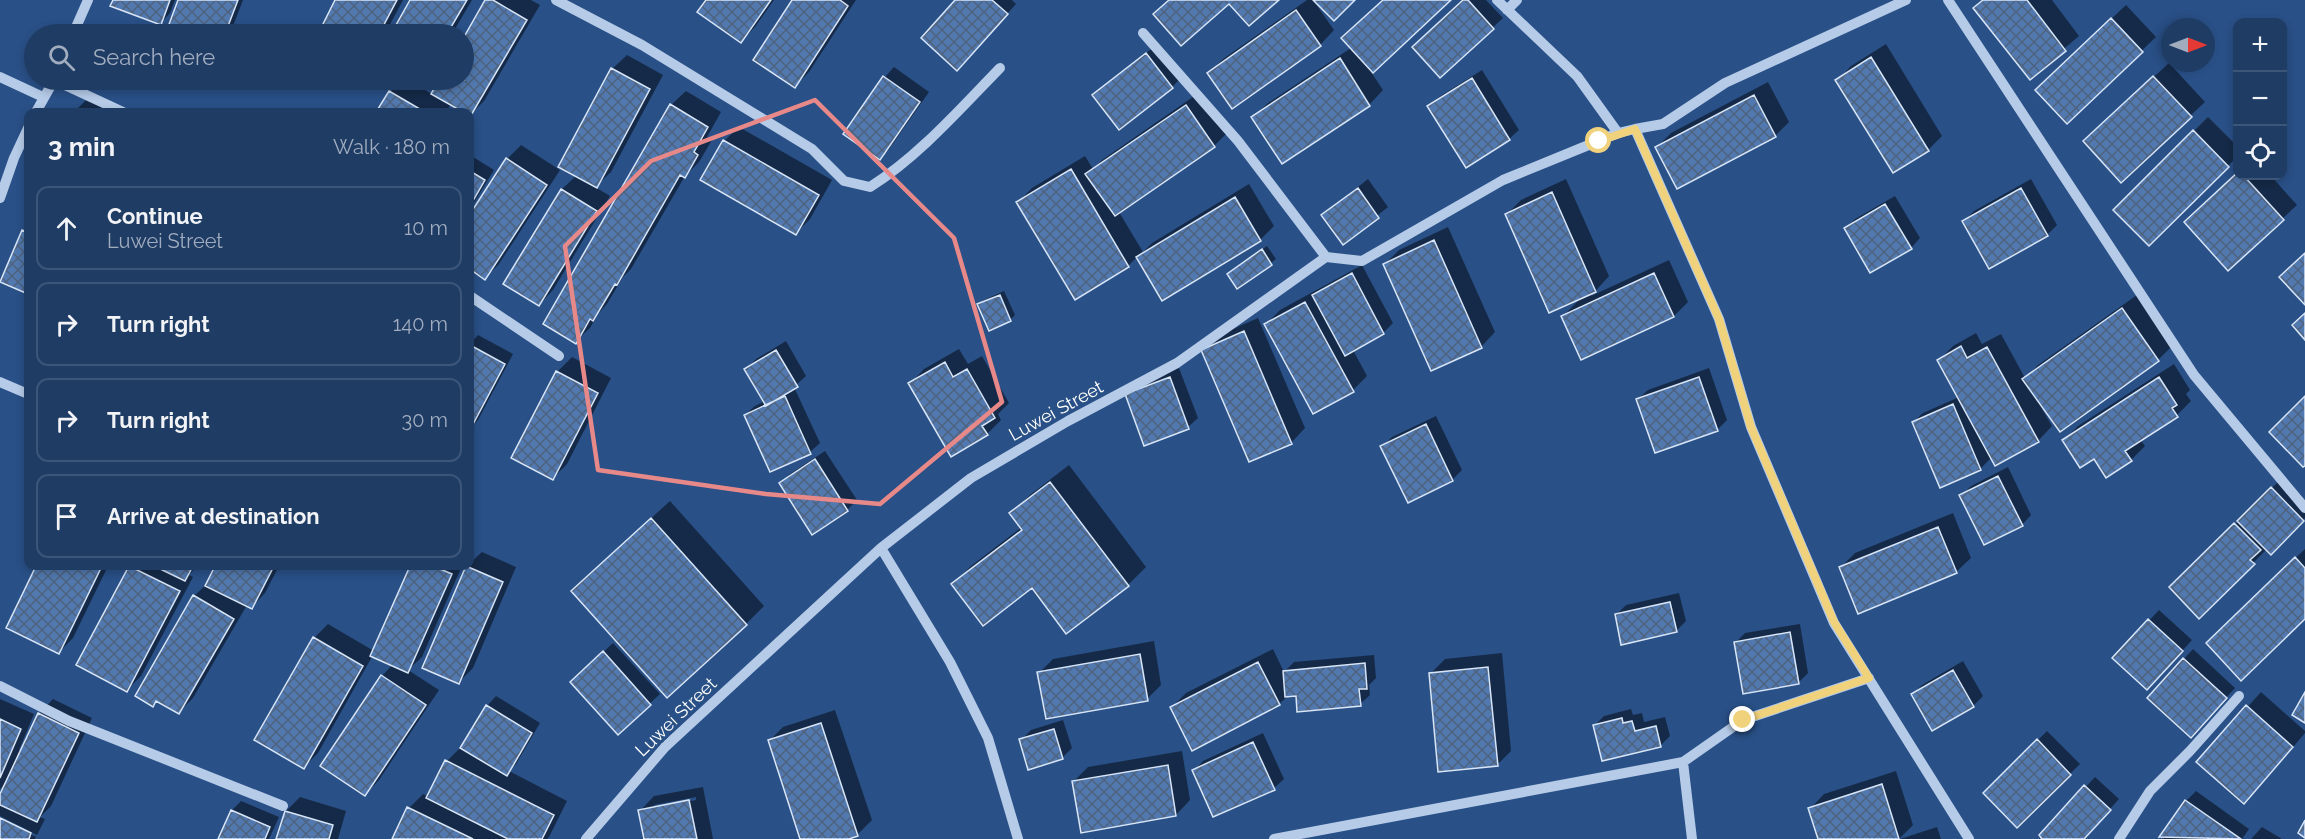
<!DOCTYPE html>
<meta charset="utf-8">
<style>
body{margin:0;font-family:Raleway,sans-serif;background:#2c476e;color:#f1f3f6}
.controls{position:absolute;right:18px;top:18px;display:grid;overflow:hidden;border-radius:12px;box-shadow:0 3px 9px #0003}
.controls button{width:54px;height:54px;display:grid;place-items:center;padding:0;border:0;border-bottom:2px solid #3c5679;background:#1f3c65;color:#f1f3f6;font:30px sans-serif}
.compass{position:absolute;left:2161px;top:18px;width:54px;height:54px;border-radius:50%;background:#1f3c65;box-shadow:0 3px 9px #0003;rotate:90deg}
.stop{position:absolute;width:18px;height:18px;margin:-14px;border:4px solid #f0d17c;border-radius:50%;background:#fff}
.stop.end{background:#f0d17c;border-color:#fff;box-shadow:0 2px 6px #0008}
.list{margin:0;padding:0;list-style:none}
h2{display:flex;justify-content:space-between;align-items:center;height:78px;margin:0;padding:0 24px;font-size:26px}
h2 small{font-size:20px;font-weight:400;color:#a1adbf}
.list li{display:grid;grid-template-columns:39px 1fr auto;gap:18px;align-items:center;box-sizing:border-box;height:84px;margin:0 12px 12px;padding:0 12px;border:2px solid #3c5679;border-radius:12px}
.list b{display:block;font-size:22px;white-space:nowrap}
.list p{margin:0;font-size:20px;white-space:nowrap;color:#a1adbf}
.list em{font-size:20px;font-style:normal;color:#a1adbf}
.icon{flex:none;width:33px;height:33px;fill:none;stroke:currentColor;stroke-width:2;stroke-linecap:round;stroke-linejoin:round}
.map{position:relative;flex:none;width:2305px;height:839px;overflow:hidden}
.search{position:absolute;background:#1f3c65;box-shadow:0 3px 9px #0003;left:24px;top:24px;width:450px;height:66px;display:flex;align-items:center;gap:15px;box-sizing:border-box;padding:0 21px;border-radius:33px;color:#a1adbf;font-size:22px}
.panel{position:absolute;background:#1f3c65;box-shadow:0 3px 9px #0003;left:24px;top:108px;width:450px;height:462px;border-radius:12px}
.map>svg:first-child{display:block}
.shadow{fill:#0007;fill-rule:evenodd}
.building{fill:url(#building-cross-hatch);stroke:#d8e5f7;stroke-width:1.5}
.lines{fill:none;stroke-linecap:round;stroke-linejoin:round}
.minor{stroke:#b5cbe8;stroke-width:10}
.route{stroke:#f0d17c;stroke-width:8}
.marked{fill:none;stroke:#e88989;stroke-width:4.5;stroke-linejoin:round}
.labels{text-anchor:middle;stroke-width:6;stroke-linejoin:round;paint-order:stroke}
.street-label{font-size:18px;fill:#fff;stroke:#295087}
</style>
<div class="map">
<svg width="2305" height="839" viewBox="0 0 2305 839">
<defs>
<pattern id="building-cross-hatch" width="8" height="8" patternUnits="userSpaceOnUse" patternTransform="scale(1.5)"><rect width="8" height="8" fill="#5179af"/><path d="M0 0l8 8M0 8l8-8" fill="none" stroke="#4e627e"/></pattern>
</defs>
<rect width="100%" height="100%" fill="#295087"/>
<path class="shadow" d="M114 0H175L170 13 161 23Z
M180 0H243L230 34H191L170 26Z
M337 0H403L385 34H320Z
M412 0H472L452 34H393Z
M487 0H531L540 5 484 101 470 115V112H466L451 104 446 112H378L390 92 403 80H408L432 94 441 80H464V40Z
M708 0H774L755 27 741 41Z
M794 0H856L809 72 795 86Z
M957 0H1012L1016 4 967 59Z
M1307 0H1313L1334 30 1320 45 1232 107 1209 73 1223 59Z
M1384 0H1449L1371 72 1383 90 1369 105 1283 162 1253 117 1268 103 1351 48Z
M1464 0H1486L1503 18 1440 76Z
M1983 0H2052L2079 36 2030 78 1975 8Z
M2126 5 2156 37 2067 122 2051 76Z
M1886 44 1942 136 1928 150 1837 81 1851 66Z
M1156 45 1181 78 1172 87 1094 95Z
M627 55 663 75 611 172 595 187 610 196 553 290 539 305 505 284 562 189 577 175 612 69Z
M2169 63 2205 102 2121 181 2099 127Z
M894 67 929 92 889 149 880 158 845 134 885 77Z
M1482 70 1519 130 1509 139 1466 166 1429 106 1439 97Z
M1768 82 1789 122 1775 136 1657 147 1671 133Z
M686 91 721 112 707 137 712 140 699 162 685 176 631 269 623 277 607 304 598 314 590 328 575 342 671 105Z
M1200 92 1228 132 1214 146 1119 212 1143 252 1152 243 1249 184 1274 226 1260 240 1138 256 1128 266 1075 298 1018 202 1032 188 1085 156 1093 169 1102 160Z
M89 97 127 112H70L73 110 75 111Z
M2208 117 2238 147V156L2149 244 2115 210Z
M739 127 832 180 810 219 796 233 702 179 724 141Z
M521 145 560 170 499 264 485 278 470 268V217L507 159Z
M470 155 494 170 470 209Z
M2238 176H2271L2297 205 2229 269Z
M1368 179 1388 207 1343 243 1323 215Z
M1566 179 1609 276 1591 296 1669 260 1688 302 1674 316 1582 358 1563 316 1582 297 1507 214 1521 200Z
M2031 179 2057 225 2047 235 1964 221 1974 211Z
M1895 196 1920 238 1911 248 1846 228 1855 219Z
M28 226V293L2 281 23 231Z
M1448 227 1495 332 1481 347 1385 264 1399 250Z
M1267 246 1276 259 1238 287 1229 274Z
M1362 265 1393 323 1383 333 1353 350 1367 376 1353 390 1314 412 1266 324 1280 310Z
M1004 291 1015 315 1010 320 979 304 984 300Z
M2137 295 2172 346 2158 360 2060 430 2044 408 2042 409 2052 426 2038 441 1992 457 1980 469 1913 422 1923 413 1959 397 1939 360 1953 346 1976 333 1982 344 2001 334 2025 378 2038 365Z
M1258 318 1305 428 1291 443 1203 350 1217 336Z
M478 335 513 354 478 420 470 429V344Z
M786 341 806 376 794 387 820 443 810 452 745 415 755 406 765 401 746 369 756 359Z
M959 349 968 364 982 356 1009 403 998 414 1001 420 987 434 910 384 924 369Z
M572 357 611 378 567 464 553 478 513 458 557 372Z
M2174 364 2190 390 2186 394 2191 401 2177 415 2140 439 2145 446 2131 460 2094 457 2064 440 2078 426Z
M1179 368 1198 418 1188 427 1136 385Z
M1709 368 1727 420 1717 430 1638 399 1648 390Z
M1436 416 1462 470 1452 480 1382 447 1392 437Z
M825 451 857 500 847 510 813 533 781 483 790 474Z
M1069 465 1146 567 1128 585 953 584 971 566 1022 527 1011 513 1030 495Z
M2008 467 2031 515 2022 525 1961 496 1971 486Z
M2281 479 2305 503V518L2271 553 2267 549 2199 617 2171 588Z
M670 501 764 606 746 624 591 573Z
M1953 513 1971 558 1956 572 1841 567 1855 553Z
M2305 549V617L2222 629Z
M482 552 516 567 473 668 459 682 424 667 467 566Z
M38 566H108L73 638 59 652 8 627Z
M131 566H197L189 575 193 577 141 676 127 690 78 665Z
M217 566H279L265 593 251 608 247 605 193 698 179 712 158 700 152 705 194 596 208 583Z
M412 566H462L422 657 408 670 439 690 379 780 365 795 382 676 393 664 373 655 318 753 304 767 314 638 328 624 374 651Z
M1679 593 1686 621 1676 631 1616 615 1626 605Z
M2159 610 2192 640 2157 679 2114 658Z
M1800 624 1808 673 1798 683 1735 643 1745 633Z
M1154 641 1161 685 1147 699 1039 673 1053 659Z
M613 643 660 694 618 733 581 673Z
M1273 649 1284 672 1294 662 1374 655 1376 678 1369 685 1370 695 1360 704 1297 694 1289 695 1279 704 1171 708 1186 693Z
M2193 649 2235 688 2200 726 2149 697Z
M1502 653 1511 751 1497 765 1431 673 1445 659Z
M1963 661 1983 696 1973 706 1933 729 1913 694 1922 685Z
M2261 692 2305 731V733L2258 788 2198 762Z
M496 696 540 723 516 764 509 771 567 801 549 837 547 839H394L409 808 423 794 429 797 447 761 461 747H462L487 706Z
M0 699 34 714 19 750 21 751 39 714 53 699 92 718 51 806 40 817 45 819 37 835 0 816V798L7 782 0 789Z
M1631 709 1633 715 1642 713 1644 722 1665 717 1670 736 1661 745 1595 725 1604 716Z
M835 710 872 820 857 835 844 839H802L769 741 783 727Z
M1063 720 1072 748 1062 758 1021 740 1031 730Z
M2047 731 2080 764 2017 826 1985 793Z
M1263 733 1284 779 1274 788 1194 771 1203 761Z
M1182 751 1190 800 1176 815 1074 781 1088 767Z
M1896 771 1913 825 1899 839H1820L1810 809 1824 794Z
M2095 777 2119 799 2083 839H2045L2041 835Z
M703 787 713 839H645L640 811 654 796ZM696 797V800L654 808V805Z
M2196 791 2249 829 2242 839H2164L2161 837 2186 801Z
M300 797 346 811 338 839H278L286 811Z
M241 801 279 817 269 839H219L232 810Z
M0 819 36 837 35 839H0Z
M1937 827 1941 839H1900Z
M2262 827 2282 839H2251Z"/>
<path class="building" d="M113 0H170L161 25 110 6Z
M178 0H238L225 34H187L168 27Z
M335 0H397L379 34H318Z
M410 0H467L447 34H391Z
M485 0H493L527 20 470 117V112H463L431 94 439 80H464V37Z
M706 0H771L741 43 697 12Z
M792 0H840L848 6 795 88 753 60Z
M955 0H992L1008 14 957 71 921 38Z
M1169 0H1279L1249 26 1229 4 1181 46 1153 14Z
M1313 0H1355L1334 21Z
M1383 0H1451L1373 73 1341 38Z
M1463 0H1468L1494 29 1440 78 1412 47Z
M1983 0H2027L2066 51 2030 80 1973 8Z
M1296 10 1321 46 1232 109 1207 73Z
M2111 18 2143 52 2067 124 2035 90Z
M1146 53 1173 88 1119 130 1092 95Z
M1871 57 1929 151 1893 173 1835 80Z
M1340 58 1370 106 1282 164 1251 117Z
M611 68 650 89 597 188 558 167Z
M883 76 920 102 880 160 843 134Z
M2153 76 2192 117 2121 183 2083 141Z
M1472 78 1510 140 1466 168 1427 106Z
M389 91 425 112H376Z
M1754 95 1776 137 1677 189 1655 147Z
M670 104 708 127 694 152 698 155 685 178 680 175 617 285 615 284 593 321 590 319 576 344 543 324Z
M1186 105 1215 147 1115 216 1085 174Z
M2193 130 2229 167 2149 246 2113 210Z
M723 140 819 195 796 235 700 180Z
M506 158 547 185 485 280 470 269V214Z
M1071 169 1129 267 1075 300 1016 202Z
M470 171 485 180 470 206Z
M2238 172V176H2244L2284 220 2228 271 2184 222Z
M1358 188 1379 218 1343 245 1321 215Z
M2021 188 2048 236 1989 269 1962 221Z
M561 189 597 211 539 306 503 284Z
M1552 192 1596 292 1549 313 1505 214Z
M1235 197 1261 241 1162 301 1136 257Z
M1885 204 1912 249 1870 273 1844 228Z
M22 230 28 233V294L0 282Z
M1434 240 1482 348 1431 371 1383 264Z
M1262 249 1272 265 1237 289 1227 274Z
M2305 253V305L2279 277Z
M1352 273 1384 334 1345 356 1312 295Z
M1654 273 1674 317 1581 360 1561 316Z
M1000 295 1011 321 989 331 977 304Z
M1305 302 1354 392 1313 414 1264 324Z
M2122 308 2159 361 2060 432 2022 379Z
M2305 313V340L2292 325Z
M1244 331 1292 444 1249 462 1201 350Z
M470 345 505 364 470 430Z
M1961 346 1967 358 1987 347 2039 442 1995 466 1937 360Z
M776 350 798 387 766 406 744 369Z
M945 362 953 377 967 369 995 418 982 426 988 435 951 457 908 383Z
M556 371 598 393 553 480 511 458Z
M1170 377 1189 429 1144 446 1125 394Z
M1699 377 1718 431 1655 453 1636 399Z
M2159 377 2177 405 2172 408 2178 417 2125 451 2132 461 2106 478 2094 459 2080 468 2062 440Z
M785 396 811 454 770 472 744 415Z
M2305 396V466L2303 467 2269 432Z
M1953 404 1981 470 1940 488 1912 422Z
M1426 424 1453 481 1408 503 1380 446Z
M815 459 848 511 812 535 779 483Z
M1998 476 2023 526 1984 545 1959 495Z
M1050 482 1129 586 1066 634 1032 588 983 626 951 584 1022 530 1009 513Z
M2271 487 2304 521 2271 555 2237 521Z
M651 518 747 625 667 698 571 591Z
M2234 523 2261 550 2250 560 2255 564 2199 619 2169 587Z
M1938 527 1957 573 1858 614 1839 567Z
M2295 557 2305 568V619L2241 681 2206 643Z
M36 566H102L59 654 6 628Z
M129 566 180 591 127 692 76 665Z
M154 566H193L185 581Z
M215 566H274L252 609 205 586Z
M410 566H433L452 574 408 673 370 656Z
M466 566 503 582 459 684 422 668Z
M193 595 234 619 179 714 156 701 153 707 135 696Z
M1670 602 1677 632 1621 645 1615 614Z
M2148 619 2183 651 2147 690 2112 658Z
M1790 632 1799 684 1743 694 1734 642Z
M313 637 363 666 304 769 254 740Z
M603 651 651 705 618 735 570 682Z
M1140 654 1148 701 1046 719 1037 672Z
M2183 658 2227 698 2191 738 2147 698Z
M1258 662 1280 705 1192 751 1170 707Z
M1365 663 1367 689H1359L1361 706 1297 712 1296 696 1285 697 1283 671Z
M1488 667 1498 766 1438 772 1429 673Z
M1953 670 1974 707 1932 731 1911 694Z
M381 675 426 705 365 796 320 766Z
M2305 692V723L2292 715Z
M486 705 532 733 507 776 460 748Z
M2246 705 2293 747 2244 804 2196 762Z
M38 713 79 733 37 822 0 805V794Z
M1622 718 1623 723 1632 721 1635 731 1656 726 1661 747 1602 761 1593 725Z
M0 719 21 729 0 778Z
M821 723 858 836 849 839H800L768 740Z
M1054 729 1063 759 1028 770 1019 739Z
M2037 739 2071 775 2017 828 1983 793Z
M1253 742 1275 790 1213 817 1192 770Z
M445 760 554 815 542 839H508L426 798Z
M1168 765 1176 816 1081 833 1072 781Z
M1882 784 1899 839H1818L1808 808Z
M2084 785 2111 810 2084 839H2042L2039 835Z
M689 800 697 839H644L638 810Z
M2185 800 2241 839 2159 837Z
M407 807 473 839H392Z
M231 810 270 827 265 839H218Z
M285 811 333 825 329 839H276Z
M0 818 31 833 29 839H0Z
M2305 820V838L2298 833Z"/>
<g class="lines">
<path class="minor" d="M556 0 642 45 812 149 844 181 870 187C918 157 960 109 1000 68
M1497 0 1577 76 1618 133
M1906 0 1725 83 1663 124 1635 129 1719 319 1751 427 1834 623 1969 839
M1948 0 2194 375 2305 508
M1507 10 1517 0
M1143 33 1238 141 1326 257
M73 34 88 0
M0 77 43 97
M54 80 123 112
M36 112 54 80
M0 198 14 158 28 128
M470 296 559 356
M0 382 28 394
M881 548 950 662 988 738 1018 839
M0 686 69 721 283 806
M1683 762 1692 839
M586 839 665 747 881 548 971 478 1068 421 1177 363 1326 257 1362 261 1503 180 1618 133 1635 129
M1274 839 1683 762 1743 720 1869 678
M2119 839 2150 791 2190 751 2239 696"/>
</g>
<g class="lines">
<path class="route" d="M1599 141 1635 129 1719 319 1751 427 1834 622 1869 678 1743 720"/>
</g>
<path class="marked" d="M815 100 954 238 1002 402 880 504 766 494 598 470 565 246 651 161Z"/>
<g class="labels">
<g class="street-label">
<text transform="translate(1056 411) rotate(-29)" y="6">Luwei Street</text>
<text transform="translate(676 717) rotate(-44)" y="6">Luwei Street</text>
</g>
</g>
</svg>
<div class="controls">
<button>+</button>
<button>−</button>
<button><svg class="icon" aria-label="locate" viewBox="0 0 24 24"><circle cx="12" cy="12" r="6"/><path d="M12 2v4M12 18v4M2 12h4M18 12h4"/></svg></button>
</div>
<svg class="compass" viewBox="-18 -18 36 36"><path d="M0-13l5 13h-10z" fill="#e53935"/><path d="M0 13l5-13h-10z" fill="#a1adbf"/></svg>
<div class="stop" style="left:1599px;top:141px"></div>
<div class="stop end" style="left:1743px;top:720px"></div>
<div class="search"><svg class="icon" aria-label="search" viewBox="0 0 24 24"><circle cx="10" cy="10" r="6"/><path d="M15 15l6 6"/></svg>Search here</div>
<section class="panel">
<h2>3 min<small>Walk · 180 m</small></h2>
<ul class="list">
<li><svg class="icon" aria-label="ahead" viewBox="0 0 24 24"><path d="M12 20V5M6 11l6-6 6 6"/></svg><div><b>Continue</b><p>Luwei Street</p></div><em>10 m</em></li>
<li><svg class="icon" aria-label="right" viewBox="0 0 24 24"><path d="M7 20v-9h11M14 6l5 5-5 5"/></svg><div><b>Turn right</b></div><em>140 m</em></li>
<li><svg class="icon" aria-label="right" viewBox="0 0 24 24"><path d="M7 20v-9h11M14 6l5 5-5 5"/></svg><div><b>Turn right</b></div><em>30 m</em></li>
<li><svg class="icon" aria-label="arrive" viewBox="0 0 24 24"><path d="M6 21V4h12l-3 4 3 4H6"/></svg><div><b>Arrive at destination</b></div></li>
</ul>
</section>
</div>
